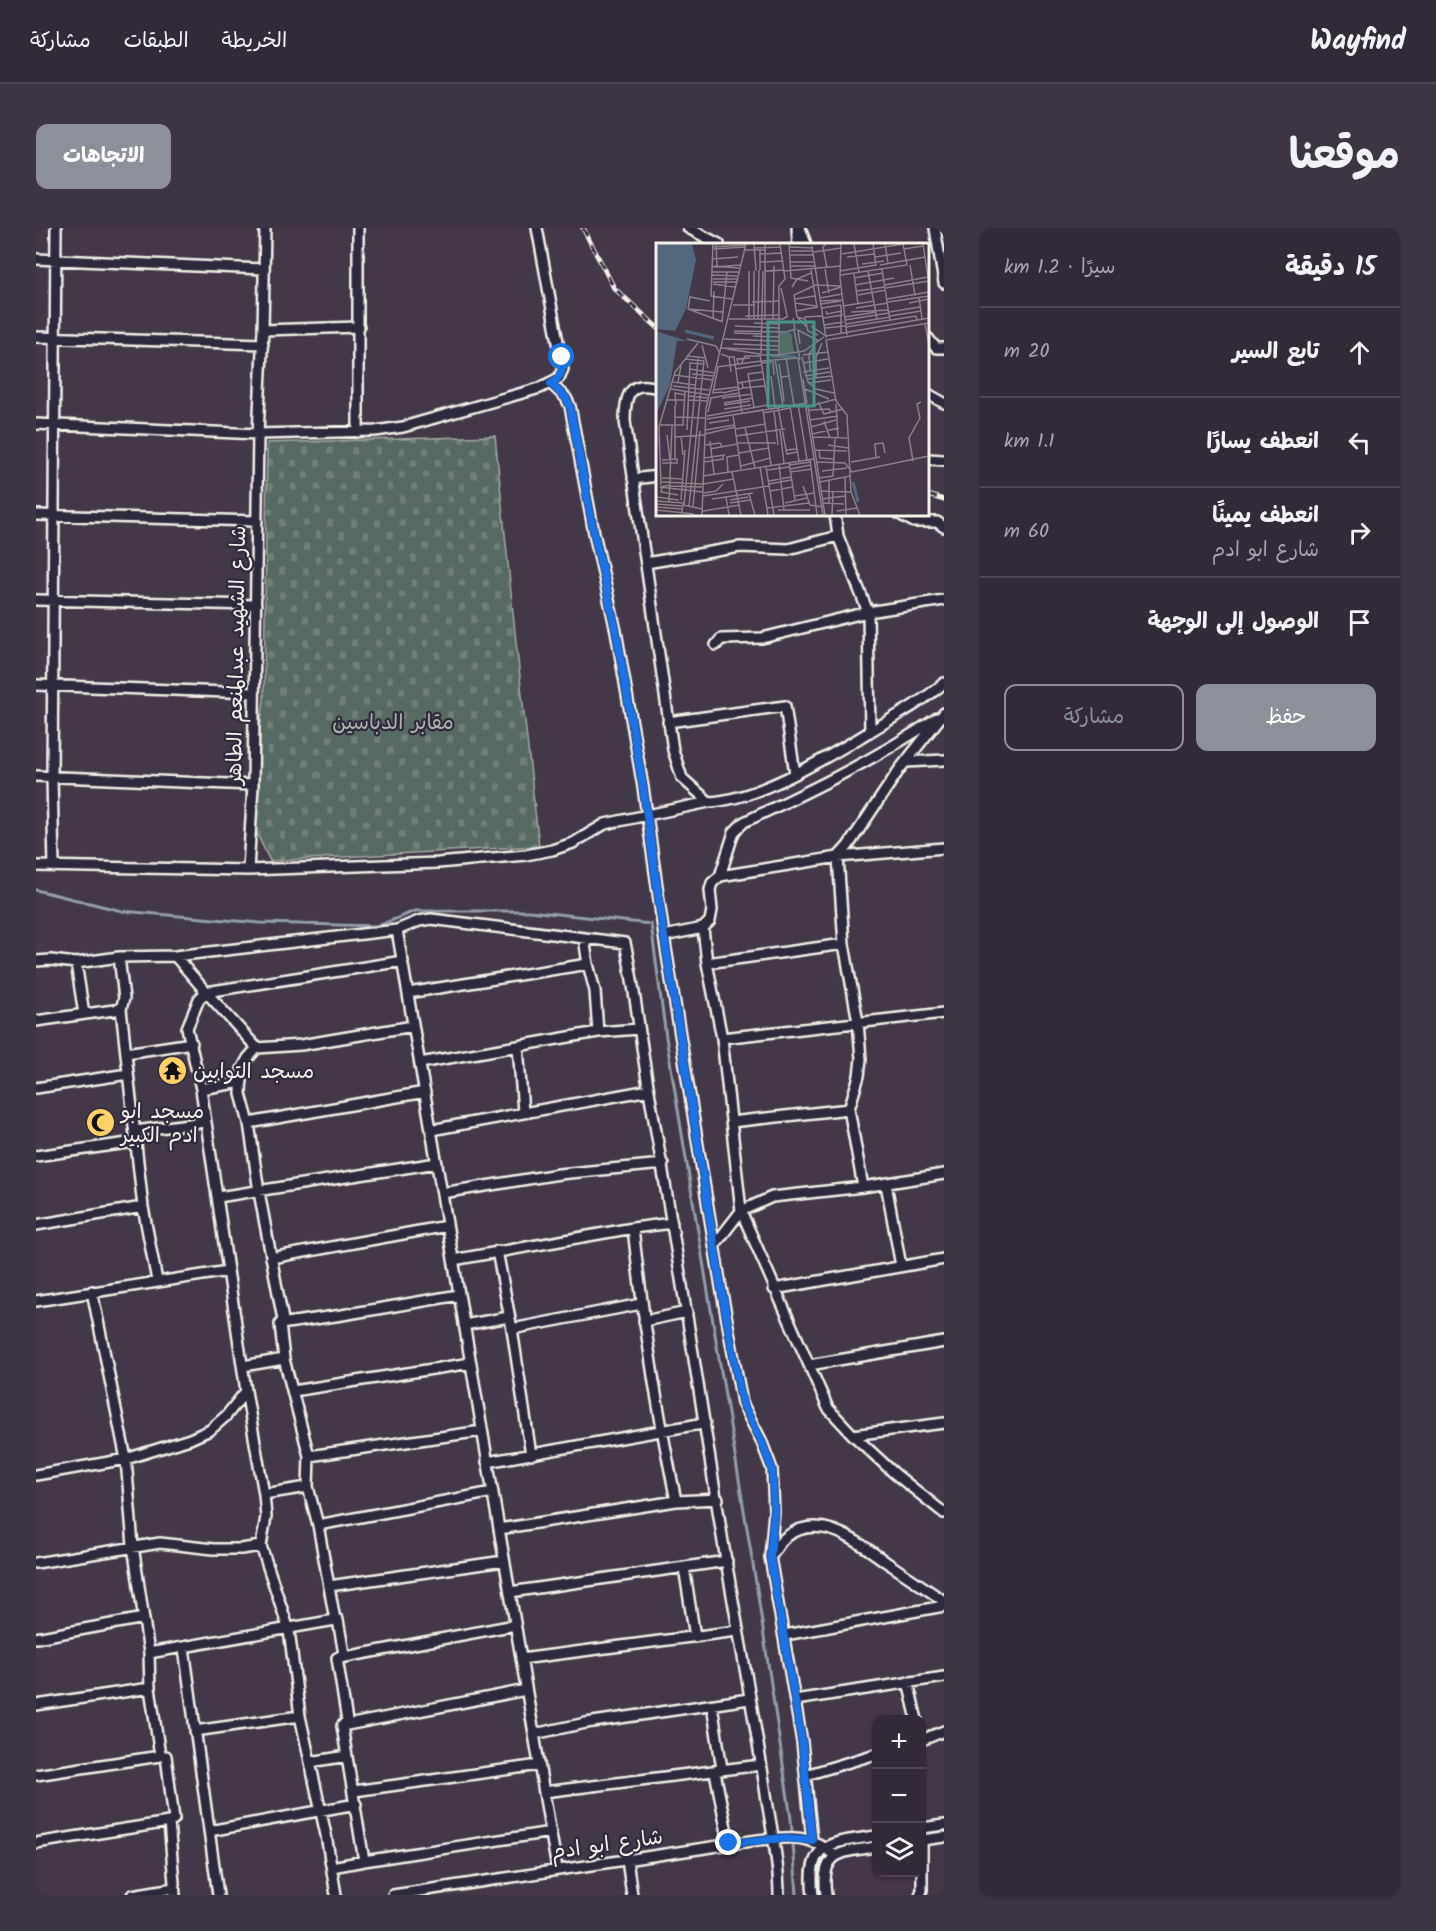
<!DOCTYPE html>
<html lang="ar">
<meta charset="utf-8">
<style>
body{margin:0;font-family:Kalam,"Playpen Sans Arabic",sans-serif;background:#3d3642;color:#f1f3f6;direction:rtl}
.controls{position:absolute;right:18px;bottom:18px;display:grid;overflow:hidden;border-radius:12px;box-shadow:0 2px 4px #0004}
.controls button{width:54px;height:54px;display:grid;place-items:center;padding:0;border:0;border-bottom:2px solid #4d4651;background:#322a36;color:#f1f3f6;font:30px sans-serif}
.stop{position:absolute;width:18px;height:18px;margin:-14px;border:4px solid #1a73e8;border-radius:50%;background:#fff}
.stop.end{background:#1a73e8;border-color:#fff;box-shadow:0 2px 6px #0008}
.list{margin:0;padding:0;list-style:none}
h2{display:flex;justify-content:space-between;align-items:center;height:78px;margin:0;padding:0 24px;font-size:26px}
h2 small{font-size:20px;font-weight:400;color:#a8a7ad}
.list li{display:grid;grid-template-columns:39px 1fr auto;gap:18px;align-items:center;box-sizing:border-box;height:90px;padding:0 24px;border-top:2px solid #4d4651}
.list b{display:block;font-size:22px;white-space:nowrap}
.list p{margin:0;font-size:20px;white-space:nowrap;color:#a8a7ad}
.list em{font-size:20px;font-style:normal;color:#a8a7ad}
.actions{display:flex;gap:12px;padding:18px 24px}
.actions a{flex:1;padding:14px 0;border:2px solid #8c9099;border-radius:12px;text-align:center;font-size:21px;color:#8c9099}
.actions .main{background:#8c9099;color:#fff}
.icon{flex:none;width:33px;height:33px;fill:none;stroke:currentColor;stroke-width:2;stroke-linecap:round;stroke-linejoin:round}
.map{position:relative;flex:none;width:908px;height:1667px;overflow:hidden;direction:ltr;border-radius:12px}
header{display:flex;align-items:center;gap:36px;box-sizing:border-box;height:84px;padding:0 30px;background:#322a36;border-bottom:2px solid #4d4651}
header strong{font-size:28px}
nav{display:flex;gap:33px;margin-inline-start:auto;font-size:21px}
.intro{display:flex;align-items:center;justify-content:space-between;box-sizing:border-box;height:144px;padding:0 36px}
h1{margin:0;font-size:42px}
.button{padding:15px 27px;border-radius:12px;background:#8c9099;color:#fff;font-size:21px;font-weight:700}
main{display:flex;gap:36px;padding:0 36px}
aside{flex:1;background:#322a36;border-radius:12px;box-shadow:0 2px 4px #0004}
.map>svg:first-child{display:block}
.cemetery{fill:url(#cemetery-stones);stroke:#a5ada5;stroke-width:1.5}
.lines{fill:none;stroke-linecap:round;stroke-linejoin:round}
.stream{stroke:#939fa8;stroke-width:3}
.minor-casing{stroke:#f4f1e8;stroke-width:14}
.minor{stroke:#2f2a3d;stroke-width:9}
.rail-casing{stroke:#f4f1e8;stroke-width:5}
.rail{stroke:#2f2a3d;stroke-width:3;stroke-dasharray:9;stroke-linecap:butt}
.route{stroke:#1a73e8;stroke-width:8}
.labels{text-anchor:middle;stroke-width:4.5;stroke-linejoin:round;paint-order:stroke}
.street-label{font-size:21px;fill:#f4f1e8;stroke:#2f2a3d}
.park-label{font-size:21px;fill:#adb4ac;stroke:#2f2a3d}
.poi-label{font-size:21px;fill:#f4f1e8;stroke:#2f2a3d;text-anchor:start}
.inset-river{fill:none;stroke:#53687e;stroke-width:3}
.inset-road{fill:none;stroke:#8a8288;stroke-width:1.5}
.view{fill:#48958c;fill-opacity:0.15;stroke:#48958c;stroke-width:3}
.inset-edge{fill:none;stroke:#f4f1e8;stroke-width:3}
</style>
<header>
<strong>Wayfind</strong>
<nav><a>الخريطة</a><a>الطبقات</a><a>مشاركة</a></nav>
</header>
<div class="intro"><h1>موقعنا</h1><a class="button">الاتجاهات</a></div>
<main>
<aside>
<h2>15 دقيقة<small>سيرًا · 1.2 km</small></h2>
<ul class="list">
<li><svg class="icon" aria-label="ahead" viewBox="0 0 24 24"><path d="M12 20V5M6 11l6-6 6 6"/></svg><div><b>تابع السير</b></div><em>20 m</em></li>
<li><svg class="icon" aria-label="left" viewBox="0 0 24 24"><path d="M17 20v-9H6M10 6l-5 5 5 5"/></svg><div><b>انعطف يسارًا</b></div><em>1.1 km</em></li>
<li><svg class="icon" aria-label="right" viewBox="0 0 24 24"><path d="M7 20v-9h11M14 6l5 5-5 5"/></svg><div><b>انعطف يمينًا</b><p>شارع ابو ادم</p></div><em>60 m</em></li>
<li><svg class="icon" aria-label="arrive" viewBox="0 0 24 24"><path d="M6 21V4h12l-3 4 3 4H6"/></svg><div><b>الوصول إلى الوجهة</b></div></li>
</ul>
<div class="actions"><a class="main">حفظ</a><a>مشاركة</a></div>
</aside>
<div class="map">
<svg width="908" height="1667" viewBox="0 0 908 1667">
<defs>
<pattern id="cemetery-stones" width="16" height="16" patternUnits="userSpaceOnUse" patternTransform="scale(1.5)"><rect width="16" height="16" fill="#566962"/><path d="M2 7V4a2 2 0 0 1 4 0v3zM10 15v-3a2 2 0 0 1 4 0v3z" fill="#6f7f78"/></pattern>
</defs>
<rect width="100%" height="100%" fill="#433848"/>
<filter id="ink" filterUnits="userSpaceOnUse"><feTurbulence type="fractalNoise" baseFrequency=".0167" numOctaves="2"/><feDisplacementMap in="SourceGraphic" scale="12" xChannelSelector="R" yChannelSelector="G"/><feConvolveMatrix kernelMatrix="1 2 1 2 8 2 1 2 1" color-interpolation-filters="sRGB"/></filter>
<g filter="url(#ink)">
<path class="cemetery" d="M459 208 480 414 503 618 234 633 219 602 224 500 228 472 231 215Z"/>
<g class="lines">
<path class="stream" d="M0 662 86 683 224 695 342 698 379 683H493L615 696 630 809 721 1361 755 1591 761 1667"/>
<defs>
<path id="minor" d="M322 0V204
M652 0 683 16
M761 0 762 16
M764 0 770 16
M899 0 908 55
M0 31 228 41
M227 102 323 99
M0 109 227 116
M892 110 900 120H908
M515 156 530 170 534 178 558 305 580 403 607 559 628 708 685 1059 706 1175 725 1212 736 1241 738 1284 734 1329 766 1514 776 1612
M622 160C592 151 589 169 589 193L637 522 646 550 673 574
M892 166 908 175
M0 196 222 206 339 203 367 199 504 160 523 150 527 141 501 0
M892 231 908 232
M597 251 622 248
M799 286 802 308 832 384 834 504
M863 286 878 294H901L908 299
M0 287 221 293
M610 335 704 319 752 321 802 308
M0 372 220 377
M680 417 685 411 726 410 832 384 908 372
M0 457 218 465
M632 494 749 478 759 546
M870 534 908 532
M0 548 217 557
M0 638 212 642 217 557 222 206 227 102 229 0
M18 639 16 549 20 0
M212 642 402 635 490 627 516 622 537 615 569 596 673 574C725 571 791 529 835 503 860 488 886 474 908 455
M684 648 802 629 908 620
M667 700 671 735 686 810 705 983 792 1180 817 1207 858 1245 908 1285
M361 702 521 1641
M628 708 667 700 674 693 676 682 674 662 676 655 684 648 698 604 708 594C776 562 838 532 901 490
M548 710 552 736
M139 728 170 764 163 771 151 800 165 861 210 1163 228 1266 230 1289 225 1318 253 1402 264 1488 290 1607 300 1667
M83 729 88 770 85 781
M0 733 15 732 40 735 83 729 139 728 361 702 383 693 395 691 589 715C600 764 604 814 613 863 639 1011 663 1160 686 1308 700 1394 717 1480 730 1566 735 1600 743 1633 743 1667
M40 735 48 786
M671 735 808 716
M170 764 221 820 265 817 377 798
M170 764 367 733
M372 765 552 736 559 763 562 804
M0 793 85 781 107 979 121 1053
M686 810 908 785
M482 818 487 884
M221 820 212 830 206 841 205 866 213 895 223 964 247 1092 244 1096 306 1087 423 1067
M90 825 156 815
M384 835 562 804 603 801
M0 860 92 846
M165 861 206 854
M695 894 813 881
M213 895 389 864
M395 902 613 862
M99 903 169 894
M0 928 99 914
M850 956 865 1038
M827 959 813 881 823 848 825 831 822 794 808 716 802 629 812 618 863 542 908 485
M406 965 523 946 627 936
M182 969 401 935
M0 997 107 979
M597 1000C607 1091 621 1182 640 1273
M678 1018 705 983 736 969 827 959 908 946
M461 1023 476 1101 495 1227
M235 1030 411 998
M417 1032 597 1000 636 995
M738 1061 908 1031
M56 1063 90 1231 97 1318 113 1425 114 1460 124 1528H130L138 1591 133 1594 139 1667
M0 1073 192 1043
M608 1093 651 1084
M244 1096 248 1131 273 1228 272 1259 282 1297 299 1392H302L308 1426 301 1430 311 1493 306 1498 328 1633 296 1639
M428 1097 473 1089
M476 1101 605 1076
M773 1137 908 1114
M207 1138 248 1131
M257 1163 435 1135
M817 1207 908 1195
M273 1228 446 1203
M451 1234 669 1195
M0 1247 90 1231 154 1211 174 1202 190 1188 210 1163
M228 1266 272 1259
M282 1297 457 1264
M463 1301 640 1273 682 1271
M736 1327C740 1321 744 1313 750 1309 784 1283 822 1314 850 1334 870 1347 889 1360 908 1373
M0 1335 124 1315 177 1321H205L225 1318
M648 1339 659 1409
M293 1358 468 1333
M474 1364 691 1333
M749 1407 908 1378
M0 1410 108 1390
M148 1420 182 1667
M113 1425 299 1392
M304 1430 479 1397
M485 1431 701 1403
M872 1454 881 1492
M759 1472 908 1449
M0 1477 114 1460
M676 1477 686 1541 679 1544 693 1615
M306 1498 490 1462
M159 1503 264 1488
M498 1506 550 1495 713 1471
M886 1512 908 1503
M274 1534 311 1528
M0 1547 124 1528
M770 1547 840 1526
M318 1563 503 1537
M508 1564 725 1537
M886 1600 908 1597
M173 1603 320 1576
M886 1612 908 1609
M0 1615 133 1594
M591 1632 596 1667
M328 1633 515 1604
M96 1667 138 1660
M357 1667 722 1612C751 1609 776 1605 799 1628
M777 1667C770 1612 796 1615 840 1608
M790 1667C784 1623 805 1624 840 1619
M884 1667 886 1662V1612"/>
</defs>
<use href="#minor" class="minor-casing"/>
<use href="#minor" class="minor"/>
<defs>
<path id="rail" d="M547 0 578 60 622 100
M892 267 908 272"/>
</defs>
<use href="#rail" class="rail-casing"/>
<use href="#rail" class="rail"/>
</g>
</g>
<g class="lines" filter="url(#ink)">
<path class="route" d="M526 129C527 142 526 148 515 156L530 170 534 178 558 305 580 403 607 559 628 708 685 1059 706 1174 725 1212 736 1241 738 1284 734 1329 766 1514 776 1612 749 1610 693 1615"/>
</g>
<defs>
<symbol id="temple-disc" viewBox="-11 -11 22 22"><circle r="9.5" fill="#ffd166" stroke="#2f2a3d"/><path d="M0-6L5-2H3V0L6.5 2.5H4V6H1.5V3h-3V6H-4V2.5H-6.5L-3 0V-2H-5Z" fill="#111"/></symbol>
<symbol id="mosque-disc" viewBox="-11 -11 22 22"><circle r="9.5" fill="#ffd166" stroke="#2f2a3d"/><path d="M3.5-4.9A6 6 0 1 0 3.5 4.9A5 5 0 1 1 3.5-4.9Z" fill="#111"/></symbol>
</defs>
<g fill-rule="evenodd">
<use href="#temple-disc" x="120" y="826" width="33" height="33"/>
<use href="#mosque-disc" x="48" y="878" width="33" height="33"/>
</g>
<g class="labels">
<g class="street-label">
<text transform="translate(200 427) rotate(-89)" y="7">شارع الشهيد عبدالمنعم الطاهر</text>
<text transform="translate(571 1616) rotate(-8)" y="7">شارع ابو ادم</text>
</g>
<g class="park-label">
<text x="357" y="501">مقابر الدباسين</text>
</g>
<g class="poi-label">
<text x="157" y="850">مسجد التوابين</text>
<text x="85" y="890">مسجد ابو<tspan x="85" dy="24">ادم الكبير</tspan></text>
</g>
</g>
<g transform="translate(620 15)">
<rect width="273" height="273" fill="#433848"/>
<path d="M124 90H135L138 110 124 111Z" fill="#566962"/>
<path d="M0 1H36L40 17 30 66 19 88 0 86ZM0 88 31 98H21L14 142 0 171Z" fill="#53687e"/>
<path class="inset-river" d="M29 88 58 95M115 113 140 114M197 239 202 259"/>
<path class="inset-road" d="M57 1 55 53 76 56M60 1 61 23M98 1 100 28M133 1 135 35 152 38M170 1 167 4 171 25M185 1 184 35 191 92M198 1 203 30M217 1 220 23M229 1 232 20M267 1 273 41M156 3 170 95M56 4 90 2M134 4 157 5M98 5 125 4M58 6 89 4M248 6 267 3M89 7H110M104 7V27M135 8H157M158 9 185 5M104 11 126 10M186 11 247 1M134 12H158M191 14 218 11M219 14 245 10M57 16 82 14M104 19 127 18M134 19H159M206 21 228 18M224 22 269 14M254 22 259 53M56 23 83 25M134 23H159M58 24 84 22M169 26 173 50M226 26 234 78M155 27 161 64M109 28 128 27M128 28 185 23M184 28 220 22M212 28 221 76M56 29H83M198 31 202 61M56 32 81 33M185 32 251 22 247 1M198 35 227 30M57 36H82M57 39H82M57 41 79 44M162 42 184 43M199 42 238 35M229 42 272 34M136 44 141 36 155 30M125 45 131 72M230 45 273 38M201 48 229 44M166 50 185 44M202 52 230 47M263 54 266 76M164 55 186 51M139 56 159 53M231 56 273 49M165 58 186 57M96 59 124 58M232 59 273 53M139 60 160 63M253 60 273 56M165 61 185 58M77 62H99M185 62V91M187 63 218 58M166 65 185 62M200 65 232 60M32 66 67 79M32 66 67 69M32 66 34 54 54 58M140 68 162 64M170 68 171 71 186 68M195 69 233 67M233 69 264 64M89 73 124 72M234 73 265 68M141 74 149 76 152 88 162 92M148 74 167 73M189 74 220 69M167 75 187 72M57 76 58 48M73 76H127L132 73M93 76V28M98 76V28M102 76 103 27M109 76V1M117 76 118 23M189 77 233 70M66 79 71 29M98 80 124 81M190 81 234 74M269 81 273 102M168 82 187 79M79 83 124 85M155 83 170 93 273 75M151 84 141 74 138 52 162 41M190 84 260 73 261 77M169 85 189 83M138 87 144 117M78 88 131 89 139 86 137 75M78 90 106 91M97 93 123 94M31 96 60 103 63 109M68 96 123 98M77 101 123 103M144 101 142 87 163 98M46 102 52 125M65 105 123 107M71 106 104 111M65 111 73 114 75 129M105 111 107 28M123 112 148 108 168 94M147 112 172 109M31 113 50 115M73 114H78L86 170M146 114 152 139 160 146 178 150M130 115 138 162M29 116 48 118M119 116 127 163M105 118 142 115 167 272M105 120 117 119 118 132M147 120 172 116M82 121 81 116 94 115M85 121 89 113H104M123 121 125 134 134 133M61 124 105 118M62 124 57 150 67 149M34 126 59 130M79 126 105 122M154 127 153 111 158 104M147 129 173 125M36 131 58 133M18 132 57 137M115 133 119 165M149 133 174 129M125 134 128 158M160 135V114L166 100M147 136 151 160M151 136 176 133M17 139 39 142M22 140 25 122M81 140 108 136M153 140 175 137M17 143 53 147M87 145 109 143M15 146 53 152M149 146 173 156M57 147 82 144M67 150 87 145 86 139M32 153 53 155M66 155 97 151M10 157H29M32 157 51 158M162 159 168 171 187 166M68 160 97 155M142 161 151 217M180 161 182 195M19 162V216M20 162 19 150 29 152M68 162 94 158M134 163 143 218M98 164 92 131 107 129M122 164 130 207M151 164 180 156M152 164 169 272M68 166 95 162M113 166 104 112H123V43L129 36 124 1M107 167 115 222M153 167 173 166 175 169M118 168 122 202M52 169 55 155 83 150M107 170 134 165M77 172 85 226M51 173 112 162M19 174 49 175M51 176 151 160M154 177 182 173M168 178 174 195M53 180 73 177M3 182H28M27 182 29 148M155 184 180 177M89 185 99 225M79 186 109 181M31 187 34 120 47 121M49 187 78 182M124 187 128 220M49 191 79 184M156 191 183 185M11 192 14 217M25 193 27 212M80 193 129 186M19 194 48 192M157 194 191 195M3 195 4 213M54 198 58 231M82 200H120M48 202 64 200 66 203M172 202 192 205M54 206 81 201M141 206 130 207 131 211 141 209M159 207 191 208M163 207 164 215 178 216M83 210 113 205M48 215 69 212M220 215 219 201 227 200 229 210M154 216 161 272M6 217 21 216V220H6M257 218 253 195 264 175 261 161 265 159M48 219 67 216V212M161 219 189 220 196 229 273 213M195 219 224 214M133 220 139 257M123 221 128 267M133 222 155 219M85 223 114 215M104 224 112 272M110 224 118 272M134 226 155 222M111 227 133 224M166 228 191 225M72 229 71 214 83 212M76 229 85 272M134 229 156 226M47 233 158 216M189 234 190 272M6 235 27 236M163 235 177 233 179 195M173 237V260M113 238 135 234M6 239 47 241M164 239 194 233M47 241 78 236M113 241 135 237M5 242 3 184 19 129 42 100M14 242 4 244 46 249M14 243 46 244M147 243 154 262 167 264M6 245 5 249 22 252M114 248 136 244M165 248 195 249M48 250 60 248 67 241M93 251 99 272M47 253 113 243M138 253 158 250M0 254 23 257M70 254 73 272M56 256 97 250M166 256 189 253M25 257 29 207M74 257 92 254M0 258 28 260M13 259 16 183M74 260 94 257M129 260 151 255V251M167 260 188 261M0 261 26 263M28 262 42 116M33 263 48 118M0 264 26 266M37 264 44 188M111 265 153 260M0 267 38 271M122 267H154M47 268 84 262M181 268 201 265M26 269 27 262 46 266M46 272 50 165 90 1M176 272 177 248M204 272 195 249 191 172 180 158 170 97 273 80"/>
<path class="view" d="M112 79H158V163H112Z"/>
<rect width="273" height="273" class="inset-edge"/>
</g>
</svg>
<div class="controls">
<button>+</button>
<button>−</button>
<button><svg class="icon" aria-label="layers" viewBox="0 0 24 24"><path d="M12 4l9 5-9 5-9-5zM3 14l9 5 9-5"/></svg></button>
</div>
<div class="stop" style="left:526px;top:129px"></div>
<div class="stop end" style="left:693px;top:1615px"></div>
</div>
</main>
